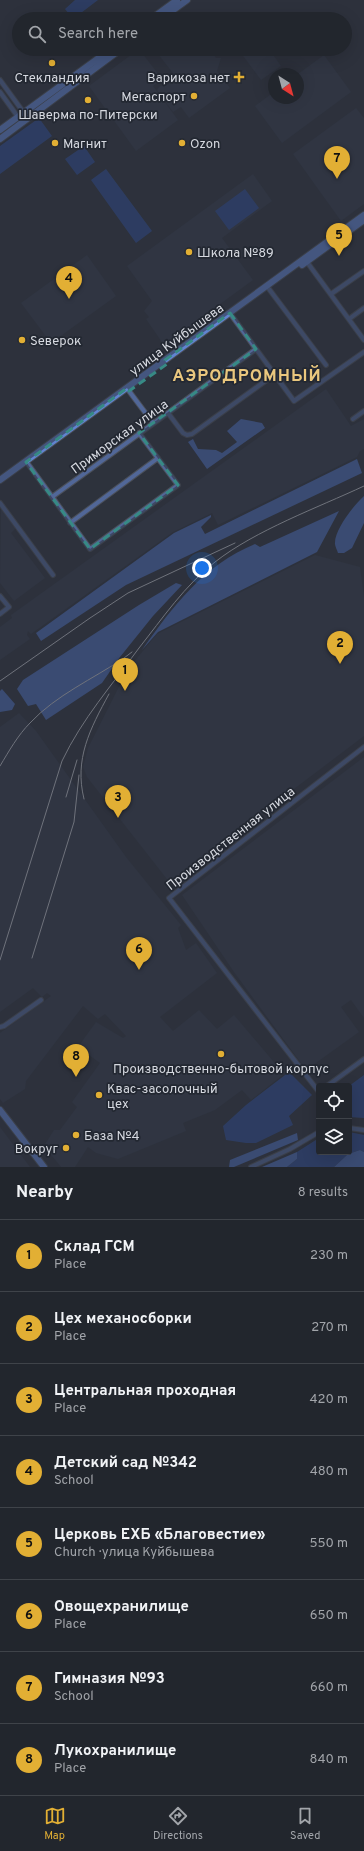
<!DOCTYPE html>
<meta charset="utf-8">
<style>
body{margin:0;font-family:Overpass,sans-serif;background:#2e3239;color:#f1f3f6}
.controls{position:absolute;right:12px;bottom:12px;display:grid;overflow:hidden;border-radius:4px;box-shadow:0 4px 16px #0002}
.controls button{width:36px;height:36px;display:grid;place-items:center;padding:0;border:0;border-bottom:1px solid #3f4349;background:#22262d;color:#f1f3f6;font:20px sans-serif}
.compass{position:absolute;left:268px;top:68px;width:36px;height:36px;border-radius:50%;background:#22262d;box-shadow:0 4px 16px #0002;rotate:144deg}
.you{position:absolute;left:202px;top:568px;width:14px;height:14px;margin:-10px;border:3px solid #fff;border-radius:50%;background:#1a73e8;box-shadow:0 0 0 6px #1a73e833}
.badge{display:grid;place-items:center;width:26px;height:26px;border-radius:50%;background:#e2af34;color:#111;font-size:13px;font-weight:700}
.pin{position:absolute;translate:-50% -33px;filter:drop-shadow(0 1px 2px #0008)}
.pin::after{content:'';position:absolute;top:21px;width:14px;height:12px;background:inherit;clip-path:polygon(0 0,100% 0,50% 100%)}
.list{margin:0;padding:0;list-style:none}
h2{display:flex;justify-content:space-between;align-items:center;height:52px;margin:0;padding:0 16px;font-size:17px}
h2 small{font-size:13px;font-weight:400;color:#a2a5aa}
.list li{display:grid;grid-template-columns:26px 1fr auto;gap:12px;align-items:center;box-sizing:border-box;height:72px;padding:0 16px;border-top:1px solid #3f4349}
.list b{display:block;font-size:15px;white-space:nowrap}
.list p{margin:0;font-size:13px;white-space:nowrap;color:#a2a5aa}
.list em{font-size:13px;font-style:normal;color:#a2a5aa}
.icon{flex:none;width:22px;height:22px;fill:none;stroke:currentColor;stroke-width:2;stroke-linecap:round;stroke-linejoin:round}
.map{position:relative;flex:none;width:364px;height:1167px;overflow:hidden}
.search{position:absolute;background:#22262d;box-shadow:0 4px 16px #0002;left:12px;right:12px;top:12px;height:44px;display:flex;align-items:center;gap:10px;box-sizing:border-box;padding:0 14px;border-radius:22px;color:#a2a5aa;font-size:15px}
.sheet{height:628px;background:#22262d}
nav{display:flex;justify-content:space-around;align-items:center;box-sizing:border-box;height:56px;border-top:1px solid #3f4349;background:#22262d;font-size:11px;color:#a2a5aa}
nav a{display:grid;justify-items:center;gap:2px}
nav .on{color:#e2af34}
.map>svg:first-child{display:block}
.built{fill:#333a4a}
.green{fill:#2e4b8e}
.forest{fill:#496ab4}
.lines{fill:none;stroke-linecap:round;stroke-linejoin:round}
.street-casing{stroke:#4b505a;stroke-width:6}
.secondary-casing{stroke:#4b505a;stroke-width:8}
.street{stroke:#516798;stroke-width:4}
.secondary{stroke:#6184d1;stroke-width:6}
.rail{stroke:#bec1c8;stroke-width:1}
.marked{fill:none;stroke:#378a85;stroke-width:3;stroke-dasharray:8 5;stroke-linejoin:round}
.poi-dot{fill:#e2af34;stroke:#232832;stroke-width:1.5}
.labels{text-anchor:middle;stroke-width:3.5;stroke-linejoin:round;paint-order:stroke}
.poi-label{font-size:13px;fill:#d6d9e0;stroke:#232832;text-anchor:start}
.street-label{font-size:13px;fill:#d6d9e0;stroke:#232832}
.district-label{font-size:17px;font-weight:bold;letter-spacing:1px;fill:#eac77e;stroke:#232832}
</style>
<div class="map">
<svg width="364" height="1167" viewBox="0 0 364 1167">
<rect width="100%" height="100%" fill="#2d323c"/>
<path class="built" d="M139 49 162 79 153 86 178 120 136 151 89 86Z
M154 49H211L216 58H221L217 71 230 88 189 118 181 107 173 112 157 90 160 86 167 85 177 78Z
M238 49H269L281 66 261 80Z
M324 55 351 92 282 143 255 106 274 92V98H298V74Z
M356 108 364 118V204L341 221 293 154Z
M253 174 272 201 222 238 253 280 164 345 146 319 149 317 144 311 152 301 127 266Z
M87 255 116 296 51 343 21 303Z
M326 389 351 426 364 419V449L360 451 357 457 218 525 212 513 173 532 31 634 28 631 27 635 30 639 0 660V627L12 618 11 615Z
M1 508 16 528 11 533 45 578 14 601 0 583Z
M315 555 360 567 364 597V736L170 883 87 777 83 767 88 748 128 669 157 634Z
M19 713 36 731 126 857 181 925 178 928 186 950 196 943 217 973 160 1017 173 1031 199 1010 217 1029 234 1015 284 1074 251 1100 242 1090 215 1110 183 1123 186 1131 118 1159 96 1153 88 1147 75 1167H61L44 1146 54 1130H60L77 1107 72 1102 100 1063 78 1047 96 1022 123 1038 126 1036 105 1014 98 1019 83 1006 26 1081 25 1089 3 1103 0 1099V1033L51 996 47 993 42 997 33 988 0 1012V727Z
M364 757V1018L351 1000 341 1007 359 1032 306 1070 234 972 182 895Z
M0 1127 30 1167H0Z"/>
<path class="green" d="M75 0H98L73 19 65 9Z
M39 118 52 136 0 174V146Z
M84 146 95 162 77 175 65 159Z
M106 169 152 231 136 243 91 180Z
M245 189 259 208 229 230 215 211Z
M289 1072 312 1095 289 1116 293 1125 256 1143H246L226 1140 223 1126 246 1105Z
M364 1075V1118L349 1117V1086Z
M349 1132 364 1135V1152L360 1150 348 1154 334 1167H287L297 1159V1152L319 1138V1152H349Z"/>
<path class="forest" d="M241 419 262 423 265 428 207 469 188 442 193 439 198 449 216 450 222 453 237 442 227 431Z
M357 459 362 473 126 585 41 641 36 633 174 533 211 515V517L201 527 205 534Z
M364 496V523L352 548 344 553H338C337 550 335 546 335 544 334 530 354 505 364 496Z
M339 511 317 552 158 632 142 650C173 606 204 565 255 544L260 547Z
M176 583 182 585 153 616 120 657 102 683 46 720 36 704 28 706 17 689 23 680 139 605Z
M2 689 15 704 12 710 0 712V691Z
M297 1133 298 1140 234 1167H229L230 1160Z
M360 1150 364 1152V1167H334L348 1154Z
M297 1152V1159L287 1167H262Z"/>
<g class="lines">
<defs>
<path id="street" d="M0 80 24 113
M0 92 18 117
M307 262 364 340
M269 289 326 365
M331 294 364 271
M232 316 294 401 364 352
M349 319 364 308
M129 391 153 423
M168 413 183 433 187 435 192 434 275 374
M353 419 364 411
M28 464 90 549 178 485 139 433
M52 497 256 349
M0 503 53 575
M70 523 158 458
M0 596 9 607 0 614
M0 1027 4 1026 41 1000
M327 1086 364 1059
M319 1092 169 898 364 747
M349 1128 364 1130
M251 1167 290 1149 319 1132"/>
<path id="secondary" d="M151 19 177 0
M161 19 187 0
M0 130 111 49
M0 139 121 49
M302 265 364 220
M0 480 364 215
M0 1110 44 1167"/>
</defs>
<use href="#street" class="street-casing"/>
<use href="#secondary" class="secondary-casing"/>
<use href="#street" class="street"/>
<use href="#secondary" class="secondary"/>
<path class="rail" d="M0 681 90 618 128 593 235 543
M0 766C9 751 18 735 30 723 56 695 93 679 124 658L132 652
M66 797 77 760
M84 799C74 759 90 729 109 694
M32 958 74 822 79 775
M0 960 62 761C82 719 112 685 139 648 162 619 185 585 215 562 256 530 317 508 364 486"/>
</g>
<path d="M0 0H364V1167H0ZM230 313 256 349 139 433 178 485 90 549 26 462 127 388 129 391 167 364 165 360Z" fill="#2d323c" fill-opacity=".55" fill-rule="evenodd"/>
<path class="marked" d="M230 313 256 349 139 433 178 485 90 549 26 462 127 388 129 391 167 364 165 360Z"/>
<g class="poi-dot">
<circle cx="52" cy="63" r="4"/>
<path d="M237 71h4v4h4v4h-4v4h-4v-4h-4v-4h4z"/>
<circle cx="194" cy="96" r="4"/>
<circle cx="88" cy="100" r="4"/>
<circle cx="55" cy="143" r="4"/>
<circle cx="182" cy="143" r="4"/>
<circle cx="189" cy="252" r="4"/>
<circle cx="22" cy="340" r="4"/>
<circle cx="221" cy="1054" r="4"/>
<circle cx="99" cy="1095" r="4"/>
<circle cx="76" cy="1135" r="4"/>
<circle cx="66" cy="1148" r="4"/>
</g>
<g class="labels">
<g class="poi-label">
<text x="52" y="82" text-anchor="middle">Стекландия</text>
<text x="230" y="82" text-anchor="end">Варикоза нет</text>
<text x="186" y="101" text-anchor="end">Мегаспорт</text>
<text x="88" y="119" text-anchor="middle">Шаверма по-Питерски</text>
<text x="63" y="148">Магнит</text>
<text x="190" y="148">Ozon</text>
<text x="197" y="257">Школа №89</text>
<text x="30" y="345">Sеверок</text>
<text x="221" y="1073" text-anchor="middle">Производственно-бытовой корпус</text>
<text x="107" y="1093">Квас-засолочный<tspan x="107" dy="15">цех</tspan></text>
<text x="84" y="1140">База №4</text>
<text x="58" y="1153" text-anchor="end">Вокруг</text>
</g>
<g class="street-label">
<text transform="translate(176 339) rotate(-36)" y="5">улица Куйбышева</text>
<text transform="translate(119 436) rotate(-36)" y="5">Приморская улица</text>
<text transform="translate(230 838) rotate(-38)" y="5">Производственная улица</text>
</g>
<g class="district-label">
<text x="247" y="381">АЭРОДРОМНЫЙ</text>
</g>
</g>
</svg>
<div class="controls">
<button><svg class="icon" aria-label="locate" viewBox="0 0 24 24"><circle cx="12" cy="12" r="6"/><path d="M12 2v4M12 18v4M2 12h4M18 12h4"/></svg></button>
<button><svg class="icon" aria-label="layers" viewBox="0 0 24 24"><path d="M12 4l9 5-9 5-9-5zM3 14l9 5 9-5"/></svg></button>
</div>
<svg class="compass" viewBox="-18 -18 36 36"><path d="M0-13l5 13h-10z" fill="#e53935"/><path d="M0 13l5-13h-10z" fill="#a2a5aa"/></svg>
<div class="you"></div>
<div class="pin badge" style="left:125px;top:691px">1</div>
<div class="pin badge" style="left:340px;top:664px">2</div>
<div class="pin badge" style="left:118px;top:818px">3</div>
<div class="pin badge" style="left:69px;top:299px">4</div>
<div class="pin badge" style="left:339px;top:256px">5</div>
<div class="pin badge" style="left:139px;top:970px">6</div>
<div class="pin badge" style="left:337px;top:179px">7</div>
<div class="pin badge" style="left:76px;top:1077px">8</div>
<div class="search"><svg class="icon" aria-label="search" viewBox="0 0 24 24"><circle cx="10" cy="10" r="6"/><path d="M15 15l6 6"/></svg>Search here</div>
</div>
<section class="sheet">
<h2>Nearby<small>8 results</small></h2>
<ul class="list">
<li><span class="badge">1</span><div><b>Склад ГСМ</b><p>Place</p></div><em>230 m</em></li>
<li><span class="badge">2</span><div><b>Цех механосборки</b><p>Place</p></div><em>270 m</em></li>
<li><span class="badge">3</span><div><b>Центральная проходная</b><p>Place</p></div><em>420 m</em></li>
<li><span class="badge">4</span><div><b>Детский сад №342</b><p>School</p></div><em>480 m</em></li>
<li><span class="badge">5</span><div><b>Церковь ЕХБ «Благовестие»</b><p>Church · улица Куйбышева</p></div><em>550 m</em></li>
<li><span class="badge">6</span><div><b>Овощехранилище</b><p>Place</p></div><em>650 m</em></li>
<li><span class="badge">7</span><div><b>Гимназия №93</b><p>School</p></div><em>660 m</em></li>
<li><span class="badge">8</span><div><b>Лукохранилище</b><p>Place</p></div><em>840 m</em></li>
</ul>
</section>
<nav>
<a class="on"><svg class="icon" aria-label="map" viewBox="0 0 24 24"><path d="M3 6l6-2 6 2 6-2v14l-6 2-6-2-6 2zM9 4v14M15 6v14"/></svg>Map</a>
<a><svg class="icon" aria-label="directions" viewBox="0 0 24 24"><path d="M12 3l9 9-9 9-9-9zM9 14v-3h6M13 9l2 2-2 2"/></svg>Directions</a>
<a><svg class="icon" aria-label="saved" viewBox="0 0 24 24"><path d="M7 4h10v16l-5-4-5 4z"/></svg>Saved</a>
</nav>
